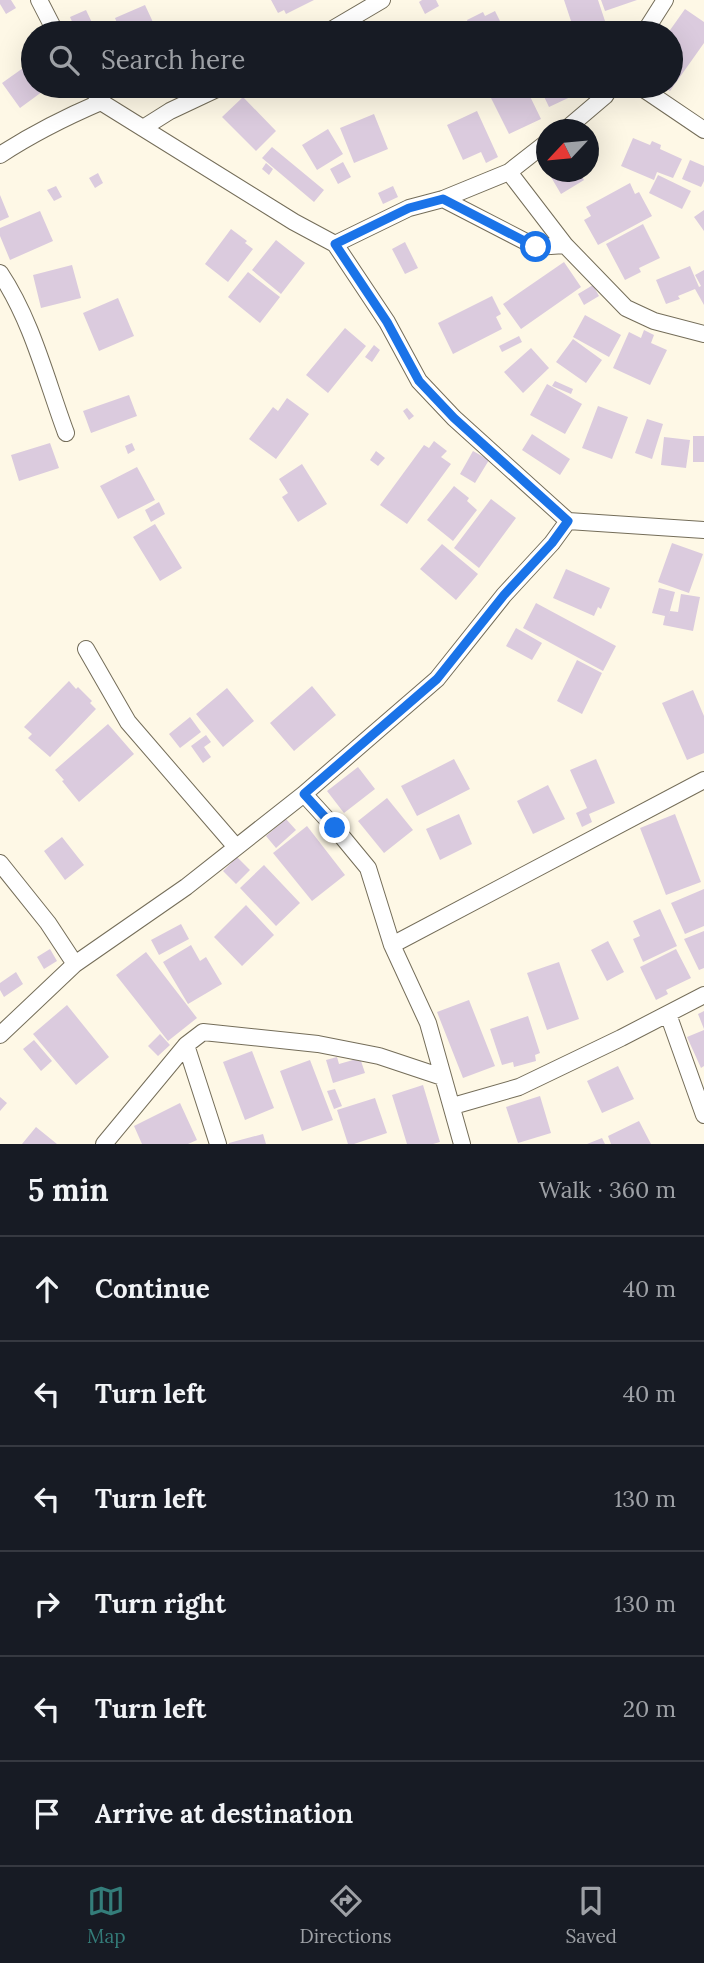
<!DOCTYPE html>
<meta charset="utf-8">
<style>
body{margin:0;font-family:Lora,serif;background:#242831;color:#f1f3f6}
.compass{position:absolute;left:536px;top:119px;width:63px;height:63px;border-radius:50%;background:#171b24;box-shadow:0 7px 28px #0002;rotate:244deg}
.stop{position:absolute;width:21px;height:21px;margin:-16px;border:5px solid #1a73e8;border-radius:50%;background:#fff}
.stop.end{background:#1a73e8;border-color:#fff;box-shadow:0 2px 7px #0008}
.list{margin:0;padding:0;list-style:none}
h2{display:flex;justify-content:space-between;align-items:center;height:91px;margin:0;padding:0 28px;font-size:30px}
h2 small{font-size:23px;font-weight:400;color:#9ea1a6}
.list li{display:grid;grid-template-columns:46px 1fr auto;gap:21px;align-items:center;box-sizing:border-box;height:105px;padding:0 28px;border-top:2px solid #363941}
.list b{display:block;font-size:26px;white-space:nowrap}
.list em{font-size:23px;font-style:normal;color:#9ea1a6}
.icon{flex:none;width:38px;height:38px;fill:none;stroke:currentColor;stroke-width:2;stroke-linecap:round;stroke-linejoin:round}
.map{position:relative;flex:none;width:704px;height:1144px;overflow:hidden}
.search{position:absolute;background:#171b24;box-shadow:0 7px 28px #0002;left:21px;right:21px;top:21px;height:77px;display:flex;align-items:center;gap:18px;box-sizing:border-box;padding:0 24px;border-radius:38px;color:#9ea1a6;font-size:26px}
.sheet{height:721px;background:#171b24}
nav{display:flex;justify-content:space-around;align-items:center;box-sizing:border-box;height:98px;border-top:2px solid #363941;background:#171b24;font-size:19px;color:#9ea1a6}
nav a{display:grid;justify-items:center;gap:4px}
nav .on{color:#347d7a}
.map>svg:first-child{display:block}
.building{fill:#dbcbde}
.lines{fill:none;stroke-linecap:round;stroke-linejoin:round}
.street-casing{stroke:#746d59;stroke-width:18}
.street{stroke:#fff;stroke-width:16}
.route{stroke:#1a73e8;stroke-width:9}
</style>
<div class="map">
<svg width="704" height="1144" viewBox="0 0 704 1144">
<rect width="100%" height="100%" fill="#fef8e6"/>
<path class="building" d="M0 0H11L16 8 6 14 0 4Z
M271 0H314L286 14 284 10 278 13Z
M422 0H436L439 6 425 14 419 2Z
M564 0H598L609 33H575Z
M601 0H637L605 11Z
M145 5 158 33H121L115 18Z
M685 9 704 22V43L670 91 662 86H671V33H668Z
M86 10 95 29 86 33H77L70 17Z
M495 11 506 33H455L469 25 467 20 483 12 485 16Z
M431 24 433 28 441 24 445 33H420L419 31Z
M33 61V86H50L20 108 2 83Z
M485 86H525L541 119 509 134Z
M539 86H578L581 92 549 107Z
M243 97 276 131 256 151 222 117Z
M477 111 498 157 486 163 481 152 463 160 447 125Z
M374 114 388 149 354 163 340 128Z
M328 129 343 154 317 170 302 145Z
M633 138 650 145 652 141 661 145 660 149 682 159 673 178 657 172 654 180 621 166Z
M272 147 324 190 314 202 262 158Z
M690 160 704 166V181L701 187 682 179Z
M343 162 351 177 338 184 330 169Z
M266 163 273 169 269 175 262 169Z
M548 172H579L584 180 561 194Z
M98 173 103 183 95 188 89 178Z
M658 175 691 191 682 209 649 193Z
M630 183 635 194 639 192 652 216 598 245 584 220 591 216 586 207Z
M56 186 62 197 54 201 47 190Z
M393 186 398 197 383 204 378 193Z
M0 195 9 217 0 221Z
M704 210V231L694 217Z
M40 211 53 241 10 260 0 236V228Z
M643 224 660 258 639 268 641 272 625 280 606 244Z
M231 229 247 241 245 243 253 249 228 282 205 264Z
M276 240 305 263 281 294 252 270Z
M405 242 418 268 405 274 392 249Z
M564 262 581 287 521 329 503 304Z
M72 265 81 298 41 308 33 275Z
M690 266 699 287 701 286 695 275 704 270V305L695 289 678 296 680 299 666 304 656 280Z
M248 272 280 297 260 323 228 297Z
M593 285 599 296 584 305 578 294Z
M492 296 501 314 496 317 502 329 453 354 438 323Z
M118 298 134 336 99 351 83 313Z
M585 315 621 335 609 357 573 337Z
M345 328 366 346 328 393 306 375Z
M644 330 654 335 651 343 667 350 650 385 613 368 629 332 641 338Z
M519 336 522 342 502 352 499 346Z
M573 339 602 360 586 383 556 362Z
M374 345 380 350 372 362 365 357Z
M531 348 549 368 523 393 504 372Z
M555 381 573 389 571 394 552 386Z
M547 384 582 404 565 434 530 415Z
M129 395 137 416 91 433 83 411Z
M287 398 309 414 276 459 249 439 273 407 278 411Z
M598 406 628 417 612 459 582 448Z
M407 408 414 416 409 420 403 411Z
M647 419 663 424 652 459 635 453Z
M532 434 570 459 560 475 522 450Z
M693 436H704V462H693Z
M664 437 690 440 686 468 661 465Z
M434 441 447 451 441 457 451 464 407 524 380 505 424 445 429 448Z
M50 443 59 468 19 481 11 455Z
M132 443 135 450 128 454 125 446Z
M376 451 385 458 378 466 370 460Z
M473 451 489 460 475 483 460 474Z
M302 464 327 504 298 522 282 497 288 493 279 479Z
M137 467 155 500 118 519 100 486Z
M454 486 469 498 467 501 477 510 453 541 427 520Z
M491 499 516 518 479 568 454 548Z
M159 502 165 514 151 522 145 510Z
M155 524 182 568 160 581 133 537Z
M672 543 703 554 689 593 658 582Z
M442 544 478 574 456 600 420 569Z
M566 569 610 588 601 609 598 607 594 616 553 598Z
M659 588 675 592 668 618 670 611 678 612 681 594 700 597 693 631 663 625 665 616 652 613Z
M536 603 616 646 603 671 523 628Z
M516 628 542 643 532 660 506 646Z
M577 660 602 673 582 714 557 701Z
M69 681 76 689 78 687 92 701 90 703 96 709 50 757 28 738 32 734 24 727Z
M312 686 336 715 294 751 270 723Z
M227 688 254 721 223 747 196 714Z
M693 690 704 716V753L687 760 662 703Z
M190 717 201 732 180 748 169 734Z
M108 724 134 754 79 802 62 781 64 780 55 770Z
M206 735 211 742 204 747 211 757 203 763 191 746Z
M454 759 470 789 417 816 401 786Z
M596 759 615 803 589 814 592 822 582 827 576 813 587 808 570 770Z
M358 767 375 789 344 813 327 791Z
M548 785 565 819 533 834 517 801Z
M387 798 413 830 384 853 358 821Z
M459 814 472 844 440 860 426 829Z
M675 814 701 882 666 895 640 828Z
M286 819 296 830 276 848 266 836Z
M307 826 345 875 312 901 273 853Z
M62 837 84 865 65 880 44 851Z
M237 857 250 870 236 884 223 871Z
M264 865 300 903 276 926 240 888Z
M704 889V926L685 934 671 903Z
M246 905 274 935 242 966 214 937Z
M660 909 677 946 643 962 633 939 640 936 633 921Z
M181 924 189 939 159 955 151 940Z
M704 931V968L699 970 684 939Z
M608 941 624 972 607 981 591 950Z
M191 945 200 961 206 957 222 984 188 1004 163 962Z
M50 949 57 961 44 969 37 957Z
M676 949 691 978 666 990 668 994 656 1000 640 967Z
M146 952 197 1018 168 1041 116 975Z
M559 962 579 1019 547 1030 527 973Z
M16 972 23 984 4 997 0 990V983Z
M469 1000 495 1066 463 1078 437 1012Z
M67 1005 109 1057 76 1085 33 1034Z
M704 1011V1029L698 1014Z
M528 1016 540 1053 535 1055 536 1061 514 1067 513 1062 502 1065 490 1029Z
M704 1030V1066L701 1068 687 1037Z
M160 1034 170 1045 158 1056 148 1046Z
M34 1040 52 1061 41 1071 23 1049Z
M252 1051 274 1108 245 1120 223 1062Z
M337 1057 339 1064 360 1058 365 1073 333 1083 326 1060Z
M310 1060 333 1120 302 1131 280 1071Z
M618 1066 634 1099 602 1113 587 1081Z
M423 1085 440 1142 433 1144H407L392 1095Z
M335 1089 342 1106 334 1109 327 1091Z
M540 1096 551 1133 518 1143 506 1107Z
M0 1097 7 1103 0 1111Z
M375 1098 387 1133 354 1144H348L337 1110Z
M180 1103 197 1140 188 1144H142L134 1126Z
M639 1121 651 1144H611L608 1136Z
M36 1127 57 1144H22Z
M263 1134 266 1144H229V1143Z
M602 1138 605 1144H587Z"/>
<g class="lines">
<defs>
<path id="street" d="M39 0 56 33
M326 33 382 0
M644 33 665 0
M90 86 101 102 294 222 335 244 387 322 419 381 454 418 568 521 704 530
M639 86 704 130
M143 128 170 111 223 86
M565 130 605 96 611 86
M0 155C32 134 66 117 101 102
M443 199 536 247 565 245 509 172
M335 244 409 208 443 199 509 172 546 143
M565 245 626 308 654 321 704 334
M0 273C32 321 46 379 66 433
M86 649 128 722 236 847
M304 794 335 828 368 868 392 945 428 1023 462 1144
M0 863 48 923 75 964
M392 945 704 780
M668 1014 704 1115
M0 1035 75 964 186 887 304 794 437 679 504 595 552 543 568 521
M453 1106 519 1087 621 1038 704 995
M104 1144 186 1045
M218 1144 186 1045 203 1032 318 1044 379 1056 442 1077"/>
</defs>
<use href="#street" class="street-casing"/>
<use href="#street" class="street"/>
</g>
<g class="lines">
<path class="route" d="M335 828 304 794 437 679 504 595 552 543 568 521 454 418 419 381 387 322 335 244 409 208 443 199 536 247"/>
</g>
</svg>
<svg class="compass" viewBox="-18 -18 36 36"><path d="M0-13l5 13h-10z" fill="#e53935"/><path d="M0 13l5-13h-10z" fill="#9ea1a6"/></svg>
<div class="stop" style="left:536px;top:247px"></div>
<div class="stop end" style="left:335px;top:828px"></div>
<div class="search"><svg class="icon" aria-label="search" viewBox="0 0 24 24"><circle cx="10" cy="10" r="6"/><path d="M15 15l6 6"/></svg>Search here</div>
</div>
<section class="sheet">
<h2>5 min<small>Walk · 360 m</small></h2>
<ul class="list">
<li><svg class="icon" aria-label="ahead" viewBox="0 0 24 24"><path d="M12 20V5M6 11l6-6 6 6"/></svg><div><b>Continue</b></div><em>40 m</em></li>
<li><svg class="icon" aria-label="left" viewBox="0 0 24 24"><path d="M17 20v-9H6M10 6l-5 5 5 5"/></svg><div><b>Turn left</b></div><em>40 m</em></li>
<li><svg class="icon" aria-label="left" viewBox="0 0 24 24"><path d="M17 20v-9H6M10 6l-5 5 5 5"/></svg><div><b>Turn left</b></div><em>130 m</em></li>
<li><svg class="icon" aria-label="right" viewBox="0 0 24 24"><path d="M7 20v-9h11M14 6l5 5-5 5"/></svg><div><b>Turn right</b></div><em>130 m</em></li>
<li><svg class="icon" aria-label="left" viewBox="0 0 24 24"><path d="M17 20v-9H6M10 6l-5 5 5 5"/></svg><div><b>Turn left</b></div><em>20 m</em></li>
<li><svg class="icon" aria-label="arrive" viewBox="0 0 24 24"><path d="M6 21V4h12l-3 4 3 4H6"/></svg><div><b>Arrive at destination</b></div></li>
</ul>
</section>
<nav>
<a class="on"><svg class="icon" aria-label="map" viewBox="0 0 24 24"><path d="M3 6l6-2 6 2 6-2v14l-6 2-6-2-6 2zM9 4v14M15 6v14"/></svg>Map</a>
<a><svg class="icon" aria-label="directions" viewBox="0 0 24 24"><path d="M12 3l9 9-9 9-9-9zM9 14v-3h6M13 9l2 2-2 2"/></svg>Directions</a>
<a><svg class="icon" aria-label="saved" viewBox="0 0 24 24"><path d="M7 4h10v16l-5-4-5 4z"/></svg>Saved</a>
</nav>
